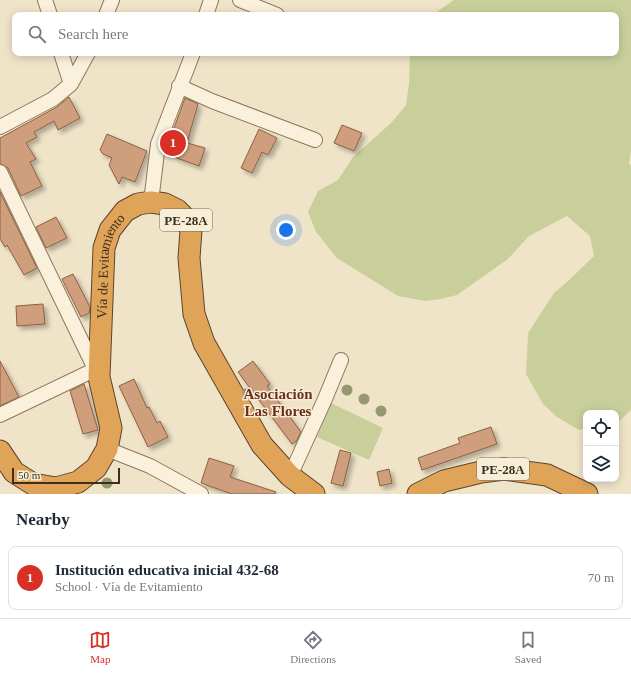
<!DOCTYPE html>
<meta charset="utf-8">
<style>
body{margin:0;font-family:"Times New Roman",serif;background:#f6f6f7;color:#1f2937}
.controls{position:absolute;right:12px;bottom:12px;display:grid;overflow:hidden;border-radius:8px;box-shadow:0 2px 10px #0003}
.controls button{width:36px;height:36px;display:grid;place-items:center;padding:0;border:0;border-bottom:1px solid #e0e1e3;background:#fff;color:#1f2937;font:20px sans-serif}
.scale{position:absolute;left:12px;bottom:10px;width:108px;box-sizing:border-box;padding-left:4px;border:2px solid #3d2e20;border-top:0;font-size:11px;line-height:14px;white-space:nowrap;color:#3d2e20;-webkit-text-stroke:3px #f7eed8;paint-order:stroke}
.you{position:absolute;left:286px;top:230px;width:14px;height:14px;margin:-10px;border:3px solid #fff;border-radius:50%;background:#1a73e8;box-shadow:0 0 0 6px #1a73e833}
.badge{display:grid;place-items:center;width:26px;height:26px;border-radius:50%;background:#d93025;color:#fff;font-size:13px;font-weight:700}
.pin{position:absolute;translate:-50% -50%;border:2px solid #fff;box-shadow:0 1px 4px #0006}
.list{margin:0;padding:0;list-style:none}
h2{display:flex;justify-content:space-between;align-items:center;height:52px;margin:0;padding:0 16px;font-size:17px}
h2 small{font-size:13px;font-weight:400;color:#747a83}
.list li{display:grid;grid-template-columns:26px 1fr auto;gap:12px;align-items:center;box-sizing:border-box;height:64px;margin:0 8px 8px;padding:0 8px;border:1px solid #e0e1e3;border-radius:8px}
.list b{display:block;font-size:15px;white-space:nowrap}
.list p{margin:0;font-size:13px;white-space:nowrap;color:#747a83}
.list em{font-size:13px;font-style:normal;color:#747a83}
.icon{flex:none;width:22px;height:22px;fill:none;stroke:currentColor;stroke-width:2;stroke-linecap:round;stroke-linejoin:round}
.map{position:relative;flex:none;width:631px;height:494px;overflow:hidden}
.search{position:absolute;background:#fff;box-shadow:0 2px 10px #0003;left:12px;right:12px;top:12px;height:44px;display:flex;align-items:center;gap:10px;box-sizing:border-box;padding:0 14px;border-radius:8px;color:#747a83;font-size:15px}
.sheet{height:124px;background:#fff}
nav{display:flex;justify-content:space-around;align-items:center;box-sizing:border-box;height:56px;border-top:1px solid #e0e1e3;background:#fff;font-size:11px;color:#747a83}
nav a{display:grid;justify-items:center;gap:2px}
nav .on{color:#d93025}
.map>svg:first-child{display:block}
.green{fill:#c9cf9b}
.building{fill:#cf9f7d;stroke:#8d5f41;filter:url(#shadow)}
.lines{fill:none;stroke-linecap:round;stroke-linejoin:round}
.minor-casing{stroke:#8d765c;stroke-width:16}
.highway-casing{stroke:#5b4430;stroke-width:23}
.minor{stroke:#faf1dc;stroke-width:14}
.highway{stroke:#e0a458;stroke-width:21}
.tree{fill:#96986f}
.labels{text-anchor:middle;stroke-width:3;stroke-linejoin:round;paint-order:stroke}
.shield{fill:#f7eed8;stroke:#756857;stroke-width:1}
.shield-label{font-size:13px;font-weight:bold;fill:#3d2e20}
.street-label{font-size:14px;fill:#3d2e20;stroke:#f7eed8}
.neighbourhood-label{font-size:15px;font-weight:bold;fill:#6b2e1e;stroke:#f7eed8}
</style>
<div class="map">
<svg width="631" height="494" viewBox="0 0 631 494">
<defs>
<filter id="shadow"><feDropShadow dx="3.5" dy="3.5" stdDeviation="2" flood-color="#0004"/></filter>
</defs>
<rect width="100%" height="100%" fill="#f0e4c8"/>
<path class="green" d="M454 0H631V150L629 164 631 165V410L618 422H616V413H586V428L579 430 557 417 543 404 526 374 528 333 554 293 566 283 594 256 590 236 567 216 529 236 508 259 457 295 441 299 426 301 398 296 337 258 316 232 308 212 318 191 338 180 353 157 391 123 406 105 409 84 410 53H616V15H432Z
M331 403 383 428 369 460 317 437Z"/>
<path class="building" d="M69 97 80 118 58 130 54 121 34 132 37 137 26 143 36 159 30 162 42 186 21 196 8 168 0 164V138L57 107Z
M185 98 198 104 187 143 205 148 199 166 177 158 173 156 174 152 166 150Z
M342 125 362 133 354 151 334 143Z
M259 129 277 138 268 155 262 152 252 173 241 168Z
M107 134 147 151 135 182 122 177 119 184 109 165 112 158 103 154 100 150Z
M0 192 37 268 24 275 7 245 5 247 0 239Z
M56 217 67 238 46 248 36 227Z
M73 274 90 307 89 313 81 317 62 279Z
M43 304 45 324 17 326 16 306Z
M0 361 19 397 0 406Z
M253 361 270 384 267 386 301 432 297 440 292 444 238 372Z
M134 379 147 408 149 407 157 423 160 421 168 437 148 447 119 386Z
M84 384 98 430 83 434 70 391Z
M491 427 497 444 422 470 418 458 460 443 458 438Z
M340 450 351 453 343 486 331 483Z
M209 458 234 466 230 477 276 492 275 494H232L201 483Z
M389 469 392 483 380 486 377 472Z"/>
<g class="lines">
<defs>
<path id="minor" d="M45 0 50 15
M240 0 277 15
M106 15 112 0
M206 15 211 0
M61 53 71 84
M179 86 212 101 315 140
M0 127 53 99 71 84 88 53
M0 172 97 373
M151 202 158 144 193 53
M0 415 96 369
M107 449 150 466 201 494
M290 476 325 399 341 360"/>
<g id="highway">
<path id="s1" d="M0 451 14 472 33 484 56 488 78 482 96 468 107 449 111 428 99 377 104 248 110 230 125 211 138 204 151 202 165 204 177 210 185 218 191 230 189 258 194 314 204 343 262 445 290 476 314 494"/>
<path d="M418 494 444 481 481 472 504 469 547 475 587 494"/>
</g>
</defs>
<use href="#minor" class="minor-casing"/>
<use href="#highway" class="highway-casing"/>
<use href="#minor" class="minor"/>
<use href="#highway" class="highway"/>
</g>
<g class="tree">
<circle cx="347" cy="390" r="5.5"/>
<circle cx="248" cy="393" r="5.5"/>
<circle cx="364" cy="399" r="5.5"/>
<circle cx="381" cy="411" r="5.5"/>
<circle cx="107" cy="483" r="5.5"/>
</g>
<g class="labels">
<g class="shield">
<rect x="160" y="209" width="52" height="22" rx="3"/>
<rect x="477" y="458" width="52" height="22" rx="3"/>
</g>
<g class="shield-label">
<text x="186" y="225">PE-28A</text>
<text x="503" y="474">PE-28A</text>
</g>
<g class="street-label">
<text dy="5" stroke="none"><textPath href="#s1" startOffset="325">Vía de Evitamiento</textPath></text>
</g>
<g class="neighbourhood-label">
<text x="278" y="399">Asociación<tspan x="278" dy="17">Las Flores</tspan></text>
</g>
</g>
</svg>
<div class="controls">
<button><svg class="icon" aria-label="locate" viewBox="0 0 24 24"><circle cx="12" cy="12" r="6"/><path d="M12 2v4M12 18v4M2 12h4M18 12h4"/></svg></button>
<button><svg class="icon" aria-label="layers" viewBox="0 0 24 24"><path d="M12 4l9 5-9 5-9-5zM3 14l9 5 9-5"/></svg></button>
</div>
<div class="scale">50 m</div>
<div class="you"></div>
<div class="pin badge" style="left:173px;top:143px">1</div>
<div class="search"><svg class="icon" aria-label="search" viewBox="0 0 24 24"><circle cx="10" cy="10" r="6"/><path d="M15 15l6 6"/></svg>Search here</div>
</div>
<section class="sheet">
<h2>Nearby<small></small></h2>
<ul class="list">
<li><span class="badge">1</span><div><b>Institución educativa inicial 432-68</b><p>School · Vía de Evitamiento</p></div><em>70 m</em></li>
</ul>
</section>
<nav>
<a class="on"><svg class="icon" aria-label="map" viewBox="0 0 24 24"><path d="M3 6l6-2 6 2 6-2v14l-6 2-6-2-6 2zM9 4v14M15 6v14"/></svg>Map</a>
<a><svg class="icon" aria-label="directions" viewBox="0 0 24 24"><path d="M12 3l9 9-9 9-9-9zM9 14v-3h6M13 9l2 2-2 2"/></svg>Directions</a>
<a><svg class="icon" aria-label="saved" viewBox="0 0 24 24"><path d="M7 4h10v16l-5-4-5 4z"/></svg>Saved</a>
</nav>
